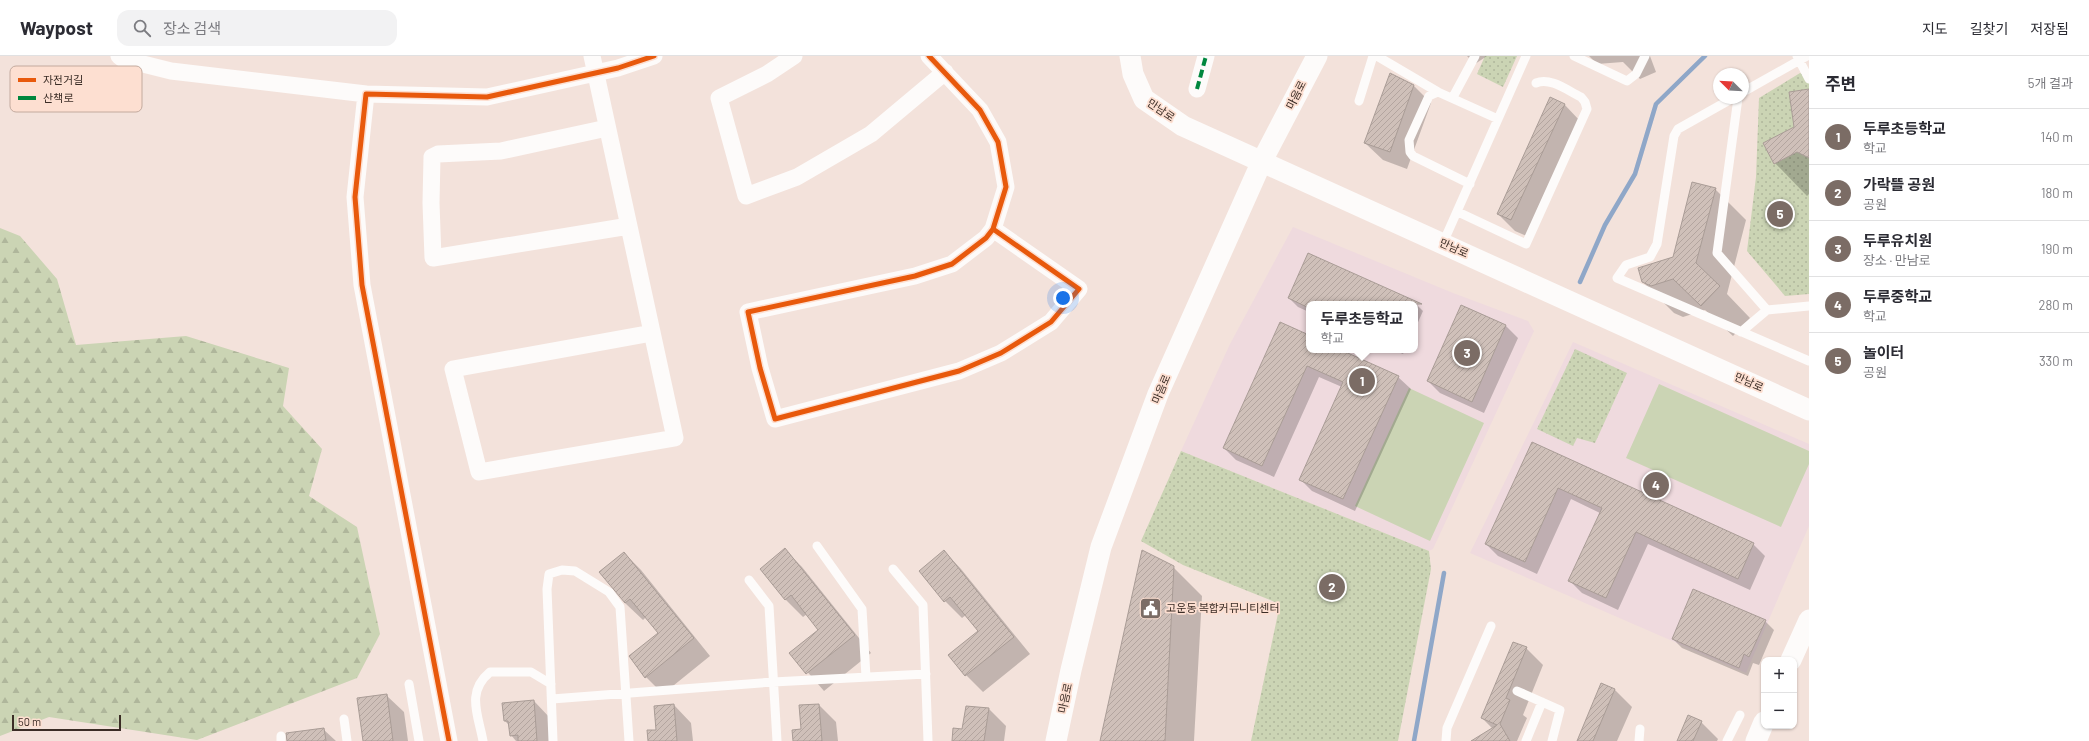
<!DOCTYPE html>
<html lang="ko">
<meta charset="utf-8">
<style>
body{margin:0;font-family:Barlow,"Noto Sans KR",sans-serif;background:#f2f2f3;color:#2b2b33}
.controls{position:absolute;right:12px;bottom:12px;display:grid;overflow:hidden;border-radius:8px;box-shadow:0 1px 3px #0004}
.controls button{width:36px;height:36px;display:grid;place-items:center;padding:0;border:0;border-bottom:1px solid #e1e1e2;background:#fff;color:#2b2b33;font:20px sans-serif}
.compass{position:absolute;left:1713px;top:12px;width:36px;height:36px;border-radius:50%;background:#fff;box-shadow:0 1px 3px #0004;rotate:294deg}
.scale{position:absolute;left:12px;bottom:10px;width:109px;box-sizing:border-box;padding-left:4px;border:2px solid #3b2d26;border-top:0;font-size:11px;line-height:14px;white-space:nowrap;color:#3b2d26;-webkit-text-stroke:3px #fddfd1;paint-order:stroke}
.you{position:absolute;left:1063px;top:242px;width:14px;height:14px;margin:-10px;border:3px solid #fff;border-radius:50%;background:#1a73e8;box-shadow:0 0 0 6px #1a73e833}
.badge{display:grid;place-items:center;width:26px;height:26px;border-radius:50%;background:#7b6c65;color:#fff;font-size:13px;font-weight:700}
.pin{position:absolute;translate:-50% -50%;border:2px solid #fff;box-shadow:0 1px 4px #0006}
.popup{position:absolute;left:1306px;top:245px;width:112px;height:52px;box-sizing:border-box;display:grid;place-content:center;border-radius:8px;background:#fff;filter:drop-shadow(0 1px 3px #0005);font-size:13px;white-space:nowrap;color:#7c7c81}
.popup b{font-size:15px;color:#2b2b33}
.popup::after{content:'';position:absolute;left:50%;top:100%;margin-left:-8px;border:8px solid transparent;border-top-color:#fff}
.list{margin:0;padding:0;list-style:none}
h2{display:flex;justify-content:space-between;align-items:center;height:52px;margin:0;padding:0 16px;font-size:17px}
h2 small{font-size:13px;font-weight:400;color:#7c7c81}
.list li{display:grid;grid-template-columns:26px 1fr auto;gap:12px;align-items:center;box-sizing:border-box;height:56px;padding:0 16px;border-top:1px solid #e1e1e2}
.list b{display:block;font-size:15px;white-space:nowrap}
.list p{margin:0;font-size:13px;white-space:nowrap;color:#7c7c81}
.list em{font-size:13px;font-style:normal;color:#7c7c81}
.icon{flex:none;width:22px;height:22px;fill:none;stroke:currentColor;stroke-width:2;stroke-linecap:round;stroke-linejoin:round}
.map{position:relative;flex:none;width:1809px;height:685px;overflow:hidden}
header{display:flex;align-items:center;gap:24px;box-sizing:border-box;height:56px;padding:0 20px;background:#fff;border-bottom:1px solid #e1e1e2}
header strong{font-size:19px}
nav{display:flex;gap:22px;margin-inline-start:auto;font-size:14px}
.search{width:280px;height:36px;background:#f2f2f3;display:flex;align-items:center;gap:10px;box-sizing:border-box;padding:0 14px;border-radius:12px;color:#7c7c81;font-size:15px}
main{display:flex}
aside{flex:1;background:#fff}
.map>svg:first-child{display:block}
.education{fill:#efdade;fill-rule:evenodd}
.forest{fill:url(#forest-firs)}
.park{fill:url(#park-dots)}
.pitch{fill:#cbd4b4}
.shadow{fill:#0003}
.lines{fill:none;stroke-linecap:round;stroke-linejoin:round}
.stream{stroke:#8fa7c8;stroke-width:4.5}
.building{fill:url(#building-hatch);stroke:#a99c96}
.service{stroke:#fdfbfa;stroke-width:9}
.minor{stroke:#fdfbfa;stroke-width:17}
.tertiary{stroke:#fdfbfa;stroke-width:21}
.quiet{stroke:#00873e;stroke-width:4;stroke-dasharray:8 4;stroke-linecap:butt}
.cycleway-casing{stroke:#fddfd1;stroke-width:8}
.cycleway{stroke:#e8590c;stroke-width:5}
.labels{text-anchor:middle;stroke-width:3.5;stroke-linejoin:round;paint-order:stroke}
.street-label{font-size:11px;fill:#3b2d26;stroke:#fddfd1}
.poi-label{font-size:11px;fill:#3b2d26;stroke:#fddfd1;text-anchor:start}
.key{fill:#fddfd1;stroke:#c3aa9e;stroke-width:1}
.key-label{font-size:11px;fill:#3b2d26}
</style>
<header>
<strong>Waypost</strong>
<div class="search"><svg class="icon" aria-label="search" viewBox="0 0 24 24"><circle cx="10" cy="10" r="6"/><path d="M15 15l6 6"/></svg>장소 검색</div>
<nav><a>지도</a><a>길찾기</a><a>저장됨</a></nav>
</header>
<main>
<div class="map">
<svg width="1809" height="685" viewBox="0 0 1809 685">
<defs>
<pattern id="forest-firs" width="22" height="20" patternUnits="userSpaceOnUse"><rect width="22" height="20" fill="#cbd4b4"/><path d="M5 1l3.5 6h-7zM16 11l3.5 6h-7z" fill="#afb69b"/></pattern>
<pattern id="park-dots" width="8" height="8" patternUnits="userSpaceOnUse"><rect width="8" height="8" fill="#cbd4b4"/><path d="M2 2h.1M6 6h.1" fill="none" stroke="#afb69b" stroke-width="1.8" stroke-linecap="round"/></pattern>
<pattern id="building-hatch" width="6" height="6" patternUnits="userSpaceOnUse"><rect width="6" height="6" fill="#cfc0b9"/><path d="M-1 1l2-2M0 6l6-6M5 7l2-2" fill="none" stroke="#b3a59f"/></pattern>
</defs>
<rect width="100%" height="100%" fill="#f3e2db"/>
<path class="education" d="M1293 171 1453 237 1528 265 1534 275 1433 493 1429 495 1181 395 1230 288ZM1309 248H1415V294H1309Z
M1573 286 1809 388V470L1746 617 1470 497Z"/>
<path class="forest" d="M0 172 20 180 57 223 76 289 186 280 289 312 283 350 322 393 309 440 357 471 380 578 357 622 197 684 49 661 0 680Z"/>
<path class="park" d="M1485 0H1517L1503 31 1477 18Z
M1800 17 1809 21V238L1785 240 1747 195 1756 121 1759 42Z
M1575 293 1627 317 1595 387 1577 382 1573 390 1537 373Z
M1181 395 1429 495 1431 513 1398 685H1251L1280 548 1183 509 1141 485Z"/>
<path class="pitch" d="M1659 328 1809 395V408L1781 471 1626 402Z
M1409 332 1484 367 1430 485 1355 450Z"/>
<path class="shadow" d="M1467 0H1487L1475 8Z
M1589 0H1650L1656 16 1640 23 1623 6 1597 8Z
M1414 30 1431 47 1407 113 1383 104 1365 87Z
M1809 34V138L1807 140 1775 107 1795 71Z
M1564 48 1581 66 1529 181 1515 175 1498 158Z
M1715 133 1746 164 1727 238 1750 262 1733 280 1705 254 1683 261 1674 257 1643 226 1674 202Z
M1289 242 1414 246 1423 255 1415 273V248H1309V256L1298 251Z
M1462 250 1506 270 1518 282 1484 357 1440 337 1428 325Z
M1309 280V294H1339L1398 321 1411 333 1355 455 1312 435 1300 423 1342 331 1319 321 1274 421 1236 404 1224 392Z
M1393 294H1405L1403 298Z
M1532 387 1753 488 1765 500 1750 534 1648 488 1618 554 1582 537 1570 525 1600 457 1571 443 1537 518 1498 500 1486 488Z
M785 494 802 511 871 597 824 635 791 597 820 574 807 558 803 561 786 544 761 513Z
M944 495 961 513 1030 598 983 636 966 619 979 576 966 559 962 562 945 545Z
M624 497 641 514 710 600 663 638 646 621 659 577 646 561 643 564 625 547Z
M1173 511 1202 540 1194 685H1101Z
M1765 565 1774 574 1759 609 1753 607 1748 620 1682 592 1673 583Z
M1526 592 1543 609 1523 659 1527 662 1517 685H1476L1493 673 1482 662Z
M1614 633 1632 651 1617 685H1578Z
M386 639 404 656 408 685H364Z
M534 645 551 663 553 685H516L511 679 510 670 505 665Z
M674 649 691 667 693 685H649Z
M819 649 836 666 838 685H794Z
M989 653 1006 670 1004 685H953Z
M1701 666 1718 683 1717 685H1678Z
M323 673 336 685H293Z"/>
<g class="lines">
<path class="stream" d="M1580 226 1605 169 1635 118 1656 48 1705 0
M1414 685 1444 517"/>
</g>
<path class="building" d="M1390 17 1414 29 1390 96 1364 87Z
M1809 33V102L1797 96 1774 108 1763 87 1794 71 1789 36Z
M1550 41 1565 48 1511 164 1497 158Z
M1692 126 1716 132 1696 207 1720 230 1701 250 1673 223 1651 230 1642 226 1638 212 1673 201Z
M1308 197 1422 248H1309V252L1288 242Z
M1461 249 1506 269 1472 346 1427 325Z
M1280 266 1309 279V294H1341L1399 320 1343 443 1299 424 1343 326 1307 310 1262 410 1223 392Z
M1532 386 1754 487 1738 523 1636 476 1606 542 1568 525 1602 452 1558 432 1525 506 1485 488Z
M785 492 855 579 806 618 789 597 818 574 791 539 785 544 760 513Z
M944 494 1014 581 965 620 948 599 978 575 950 541 944 546 919 515Z
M1142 494 1174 510 1165 685H1100Z
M624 496 694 582 645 622 629 600 658 577 630 543 625 547 599 516Z
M1693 533 1766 564 1749 601 1744 598 1739 612 1672 583Z
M1513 586 1527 591 1506 642 1510 644 1500 668 1510 685H1471L1497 669 1481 662Z
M1601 627 1615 633 1593 685H1577Z
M387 638 393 685H363L357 642Z
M534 644 537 685H518V679L510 680 508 665H504L502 647Z
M674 648 677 685H648L647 674H656L654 650Z
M819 648 822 685H793L792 674 801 673 799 649Z
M966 650 989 652 984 685H952L953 672 962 673Z
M1688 659 1702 665 1693 685H1677Z
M324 672 326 685H287L286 677Z"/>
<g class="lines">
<path class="service" d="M1377 0 1438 36
M1574 0 1627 25 1636 18 1645 0
M1797 0 1809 23
M1743 36 1807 0
M1453 41 1475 0
M1733 42 1678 73 1674 80 1657 188 1650 201 1626 209 1617 222 1809 305
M1738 42 1717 197 1767 254
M1359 45 1373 0
M1470 128 1413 100 1410 96 1409 84 1429 40 1438 36 1498 63
M1458 156 1526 188 1587 53 1585 46 1581 41C1568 35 1551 21 1536 27
M1443 187 1526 0
M1741 276 1767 254 1809 250
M817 490 862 553 866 621
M893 513 923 549 928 685
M749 524 769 550 777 685
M409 628 419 685
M1517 635 1560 654 1552 685
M552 643 773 626 926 618
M344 663 347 685
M281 680V685
M483 685C478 658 466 636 490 616H531L551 628
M553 685 547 533 549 518 562 514 575 515 609 536 620 551 629 685
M1446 685 1447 672 1491 570
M1526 685 1542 646
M1639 685 1640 673
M1727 685 1740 659"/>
<path class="minor" d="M119 0 123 3 171 15 366 38
M592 0 675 382 479 416 453 313 652 277
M794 0 767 18 719 42 746 140 797 121 871 78 945 16
M929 0 980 54 998 86 1006 131 993 173 986 182 952 208 915 220 748 256 760 312 775 363 959 315 1001 297 1051 266 1079 233 993 173
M1197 33 1206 0
M607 72 501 95 438 98 432 101 431 147 433 202 629 170
M449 685 362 229 355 141 366 38 487 41 618 12 654 0"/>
<path class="tertiary" d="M1130 0 1133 18 1144 43 1183 70 1809 354
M1791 604 1809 564
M1056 685 1071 614 1101 491 1158 338 1262 105 1317 0
M1756 685 1764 666"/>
<path class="quiet" d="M1197 33 1206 0"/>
<defs>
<path id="cycleway" d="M929 0 980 54 998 86 1006 131 993 173 986 182 952 208 915 220 748 256 760 312 775 363 959 315 1001 297 1051 266 1079 233 993 173
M449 685 362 229 355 141 366 38 487 41 618 12 654 0"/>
</defs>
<use href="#cycleway" class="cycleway-casing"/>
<use href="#cycleway" class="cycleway"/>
</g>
<defs>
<symbol id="civic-square" viewBox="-11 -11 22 22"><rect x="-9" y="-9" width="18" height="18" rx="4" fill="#7b6c65" stroke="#fddfd1"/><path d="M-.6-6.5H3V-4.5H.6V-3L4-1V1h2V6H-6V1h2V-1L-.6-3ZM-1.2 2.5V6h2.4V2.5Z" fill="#fff"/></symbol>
</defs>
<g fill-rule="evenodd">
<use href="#civic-square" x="1138" y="540" width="25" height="25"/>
</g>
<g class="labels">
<g class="street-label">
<text transform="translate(1296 39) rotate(-63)" y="4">마음로</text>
<text transform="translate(1161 54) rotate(34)" y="4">만남로</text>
<text transform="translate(1454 192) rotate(24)" y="4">만남로</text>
<text transform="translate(1749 326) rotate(24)" y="4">만남로</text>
<text transform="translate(1161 333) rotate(-67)" y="4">마음로</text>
<text transform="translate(1065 642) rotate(-78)" y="4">마음로</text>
</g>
<g class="poi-label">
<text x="1166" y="556">고운동 복합커뮤니티센터</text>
</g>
</g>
<rect x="10" y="10" width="132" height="46" rx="6" class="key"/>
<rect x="18" y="22" width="18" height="4" fill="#e8590c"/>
<rect x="18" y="40" width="18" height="4" fill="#00873e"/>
<g class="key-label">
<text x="43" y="28">자전거길</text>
<text x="43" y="46">산책로</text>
</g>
</svg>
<div class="controls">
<button>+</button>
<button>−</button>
</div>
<svg class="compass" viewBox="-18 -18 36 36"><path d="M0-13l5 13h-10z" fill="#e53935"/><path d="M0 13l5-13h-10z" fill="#7c7c81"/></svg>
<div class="scale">50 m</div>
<div class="you"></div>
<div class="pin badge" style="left:1362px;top:325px">1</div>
<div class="popup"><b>두루초등학교</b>학교</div>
<div class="pin badge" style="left:1332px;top:531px">2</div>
<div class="pin badge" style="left:1467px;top:297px">3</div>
<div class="pin badge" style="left:1656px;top:429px">4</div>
<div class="pin badge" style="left:1780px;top:158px">5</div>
</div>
<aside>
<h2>주변<small>5개 결과</small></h2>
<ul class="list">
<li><span class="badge">1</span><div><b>두루초등학교</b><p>학교</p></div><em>140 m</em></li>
<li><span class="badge">2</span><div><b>가락뜰 공원</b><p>공원</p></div><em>180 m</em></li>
<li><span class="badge">3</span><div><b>두루유치원</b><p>장소 · 만남로</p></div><em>190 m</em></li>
<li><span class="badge">4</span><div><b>두루중학교</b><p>학교</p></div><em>280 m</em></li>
<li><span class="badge">5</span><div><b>놀이터</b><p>공원</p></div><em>330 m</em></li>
</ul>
</aside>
</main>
